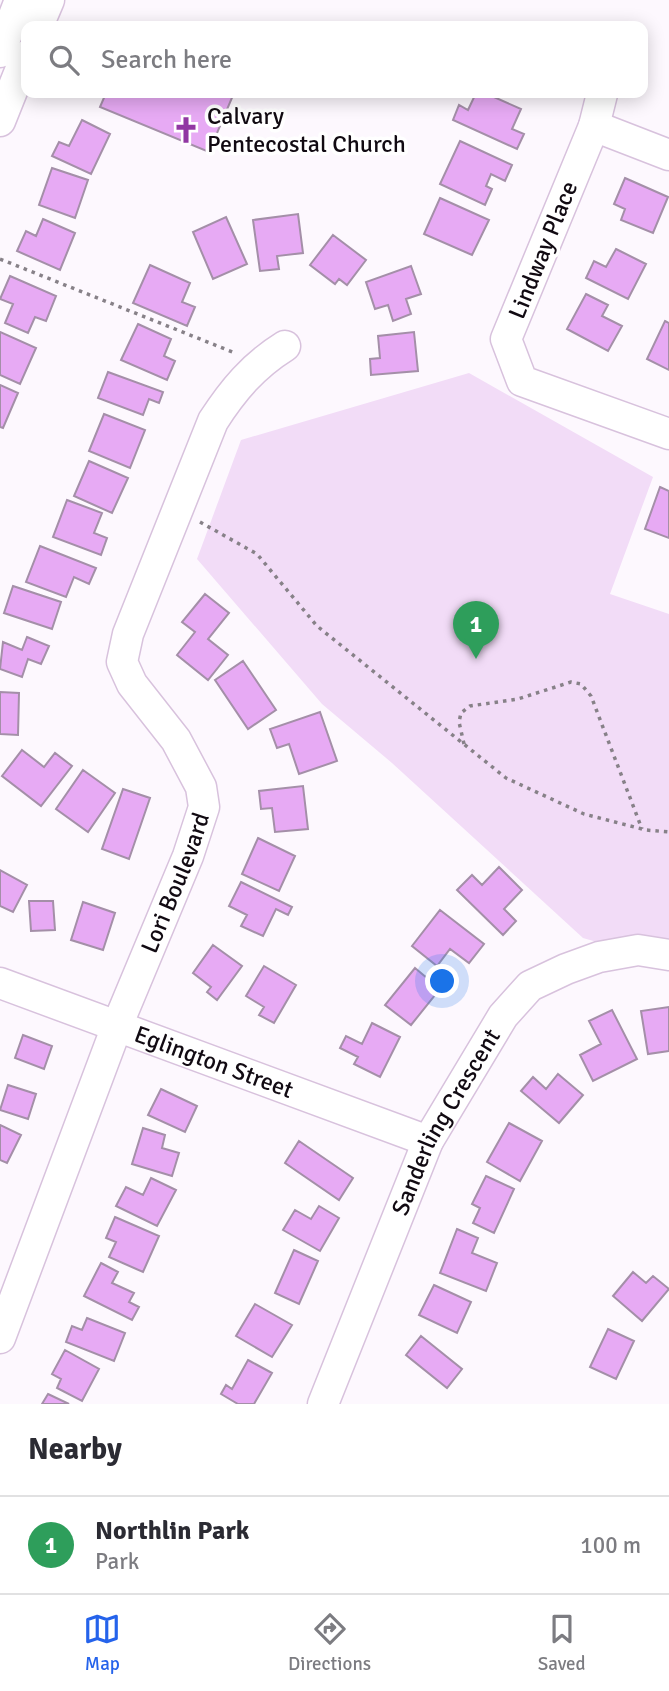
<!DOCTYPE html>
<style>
body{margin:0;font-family:Signika,sans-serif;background:#f7f7f7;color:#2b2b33}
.you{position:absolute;left:443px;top:982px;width:24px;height:24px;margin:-18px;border:5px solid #fff;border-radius:50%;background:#1a73e8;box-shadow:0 0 0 10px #1a73e833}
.badge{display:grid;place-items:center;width:46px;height:46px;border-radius:50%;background:#2563eb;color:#fff;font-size:23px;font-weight:700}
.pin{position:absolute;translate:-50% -58px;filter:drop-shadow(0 2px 4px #0008)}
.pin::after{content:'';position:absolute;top:37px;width:24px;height:21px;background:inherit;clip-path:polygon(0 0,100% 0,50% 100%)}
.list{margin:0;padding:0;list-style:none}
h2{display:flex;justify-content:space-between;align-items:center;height:91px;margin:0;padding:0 28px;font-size:30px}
h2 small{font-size:23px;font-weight:400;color:#7c7c81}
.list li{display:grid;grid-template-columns:46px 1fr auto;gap:21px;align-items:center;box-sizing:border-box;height:98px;padding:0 28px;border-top:2px solid #e1e1e2}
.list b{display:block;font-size:26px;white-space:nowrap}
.list p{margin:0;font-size:23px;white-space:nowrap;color:#7c7c81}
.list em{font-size:23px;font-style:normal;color:#7c7c81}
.icon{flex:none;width:38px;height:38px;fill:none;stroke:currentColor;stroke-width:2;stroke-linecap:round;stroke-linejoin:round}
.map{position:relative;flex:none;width:669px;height:1404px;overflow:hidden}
.search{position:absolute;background:#fff;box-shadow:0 4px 18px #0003;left:21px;right:21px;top:21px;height:77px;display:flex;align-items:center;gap:18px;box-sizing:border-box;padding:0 24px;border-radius:14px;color:#7c7c81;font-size:26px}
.sheet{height:189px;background:#fff}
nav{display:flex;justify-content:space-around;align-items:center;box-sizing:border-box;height:98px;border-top:2px solid #e1e1e2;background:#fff;font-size:19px;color:#7c7c81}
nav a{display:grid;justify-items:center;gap:4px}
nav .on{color:#2563eb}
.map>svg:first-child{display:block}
.green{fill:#f2dcf7}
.building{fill:#e7aaf4;stroke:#a48fa8;stroke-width:2}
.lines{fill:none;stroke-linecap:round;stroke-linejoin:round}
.minor-casing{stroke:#d8c2dd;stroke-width:33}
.path{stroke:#878188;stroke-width:3.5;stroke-dasharray:3.5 5;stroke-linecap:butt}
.minor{stroke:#fff;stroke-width:30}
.labels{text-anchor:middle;stroke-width:7;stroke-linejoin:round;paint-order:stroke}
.poi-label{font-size:24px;fill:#110a12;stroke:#fff;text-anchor:start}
.street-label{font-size:24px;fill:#110a12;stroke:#fff}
</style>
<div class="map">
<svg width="669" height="1404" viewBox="0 0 669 1404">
<rect width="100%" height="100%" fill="#fdf8fe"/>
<path class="green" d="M469 373 653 477 610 594 669 614V944L621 949 583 938 392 763 322 704 197 559 241 440Z"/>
<path class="building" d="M106 93H234L209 152 100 107Z
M476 93H485L521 109 512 129 524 134 517 149 453 120 459 105 468 110Z
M82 120 110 134 91 174 52 156 59 142 69 146Z
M460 141 512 165 505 181 491 174 486 186 492 189 485 205 440 184Z
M52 168 88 180 75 218 39 205Z
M625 178 668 197 653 233 621 220 625 209 614 204Z
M440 198 489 220 472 255 424 234Z
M298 214 303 253 277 256 279 269 260 271 253 220Z
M226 217 247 264 213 279 193 232Z
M43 219 75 233 60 270 17 251 26 231 36 236Z
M333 235 366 260 347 285 339 279 335 284 310 265Z
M616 249 646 264 628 299 586 278 594 261 606 267Z
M150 265 190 283 182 302 195 307 187 326 133 303Z
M411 266 421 294 406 299 411 314 393 321 388 305 375 309 366 282Z
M10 276 56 296 46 321 35 317 28 333 5 323 13 304 0 299Z
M586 294 608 305 602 316 622 326 608 351 567 329Z
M665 321 669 323V370L647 359Z
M138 324 171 339 164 356 175 361 167 380 121 360Z
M0 332 36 348 20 384 0 375Z
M414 332 418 371 371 375 370 359 380 358 378 336Z
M108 372 163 392 159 403 149 399 143 415 98 398Z
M0 385 18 393 3 428 0 427Z
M104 414 145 430 130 468 89 451Z
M89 461 128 478 112 513 74 496Z
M660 487 669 491V538L645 529Z
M67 500 102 513 94 533 107 538 101 555 53 537Z
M40 546 96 568 89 584 74 577 66 597 26 582Z
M13 586 61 602 52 629 4 613Z
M205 594 229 613 208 639 228 655 208 680 177 655 195 632 182 622Z
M27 637 49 646 41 664 28 659 22 677 0 669 3 642 22 650Z
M243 661 276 710 248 729 215 680Z
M0 692 19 693 18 735 0 734Z
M320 712 337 761 299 774 289 744 277 748 270 729Z
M22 750 44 767 55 753 72 766 41 806 2 776Z
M83 770 115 793 88 832 56 809Z
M303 786 308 829 275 832 272 808 261 809 259 791Z
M123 789 150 798 129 859 102 849Z
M258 838 295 856 279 891 242 874Z
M499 867 522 890 504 909 516 921 503 935 457 890 472 875 482 885Z
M0 870 27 885 13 912 0 906Z
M241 882 292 907 288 915 276 909 263 936 241 926 247 915 229 906Z
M29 901H53L55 930 31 931Z
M83 902 115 913 103 950 71 940Z
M440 910 484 944 469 963 450 949 437 966 412 946Z
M213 945 242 966 217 1000 207 992 211 987 193 973Z
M264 966 296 985 274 1023 259 1015 264 1007 246 996Z
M415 968 440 989 411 1025 385 1005Z
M669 1007V1051L648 1054 641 1011Z
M612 1010 637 1059 593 1081 580 1055 601 1044 589 1021Z
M372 1023 400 1037 380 1077 354 1064 358 1057 340 1048 346 1036 362 1044Z
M23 1035 52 1046 44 1069 15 1058Z
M558 1074 583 1095 559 1123 521 1091 533 1077 546 1089Z
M8 1085 36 1094 28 1119 0 1110Z
M161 1089 197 1106 185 1132 148 1115Z
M509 1123 542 1141 520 1181 487 1162Z
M0 1125 21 1135 7 1163 0 1160Z
M143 1128 165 1135 162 1148 179 1153 172 1176 132 1164Z
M299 1141 353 1178 339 1200 285 1163Z
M486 1176 514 1189 494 1233 473 1223 480 1208 472 1204Z
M151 1178 176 1190 157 1226 116 1206 126 1187 143 1195Z
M319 1206 339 1218 320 1251 283 1230 295 1210 311 1219Z
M115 1217 159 1236 143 1272 109 1257 116 1242 106 1238Z
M457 1229 478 1238 472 1253 497 1263 486 1291 440 1273Z
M294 1250 318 1261 299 1304 275 1293Z
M101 1263 118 1272 112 1283 134 1293 129 1302 139 1307 132 1320 84 1296Z
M633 1272 646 1283 653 1276 669 1289 642 1321 613 1296Z
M434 1285 471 1302 457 1333 419 1315Z
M255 1304 292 1325 272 1357 236 1336Z
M87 1318 125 1333 114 1361 66 1342 72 1326 82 1330Z
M608 1329 634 1341 616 1379 590 1367Z
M421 1336 462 1369 447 1388 406 1355Z
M65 1350 99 1369 82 1401 57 1388 61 1379 52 1374Z
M248 1360 272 1373 254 1404H238L221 1394 226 1385 232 1389Z
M48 1394 69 1404H42Z"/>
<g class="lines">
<defs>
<g id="minor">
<path d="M38 26 49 0"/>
<path d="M0 52 20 0"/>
<path d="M602 94 594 126 506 339 522 381 669 434"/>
<path d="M0 121 26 56"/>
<path d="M594 126 669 155"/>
<path id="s1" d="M0 983 428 1141"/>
<path id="s2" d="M0 1338 117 1026 188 856 204 807 201 787 176 740 132 684 122 662 128 634 213 421C233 390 253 366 285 346"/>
<path id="s3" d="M323 1404 428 1141 503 1016 530 986 566 969 599 957 638 950 669 955"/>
</g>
</defs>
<use href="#minor" class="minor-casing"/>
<path class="path" d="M0 259 235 353
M200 522 257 554 317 626 506 778 584 814 646 830 669 832
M464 744 459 722 461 713 470 706 518 699 571 682 581 684 591 696 642 829"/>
<use href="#minor" class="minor"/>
</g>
<defs>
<symbol id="church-bare" viewBox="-9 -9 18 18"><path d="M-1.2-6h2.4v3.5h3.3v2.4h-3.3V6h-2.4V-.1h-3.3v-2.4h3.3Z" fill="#9137a3" stroke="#fff" stroke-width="2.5" paint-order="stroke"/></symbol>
</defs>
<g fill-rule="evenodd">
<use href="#church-bare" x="167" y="111" width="38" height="38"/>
</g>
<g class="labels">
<g class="poi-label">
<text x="207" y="124">Calvary<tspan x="207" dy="28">Pentecostal Church</tspan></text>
</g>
<g class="street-label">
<text transform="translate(543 250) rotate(-68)" y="8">Lindway Place</text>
<text dy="8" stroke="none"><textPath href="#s2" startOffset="488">Lori Boulevard</textPath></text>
<text dy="8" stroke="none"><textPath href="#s1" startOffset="228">Eglington Street</textPath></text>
<text dy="8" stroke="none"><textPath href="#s3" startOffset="308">Sanderling Crescent</textPath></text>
</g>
</g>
</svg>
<div class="you"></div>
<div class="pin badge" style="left:476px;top:659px;background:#2e9e5b">1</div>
<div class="search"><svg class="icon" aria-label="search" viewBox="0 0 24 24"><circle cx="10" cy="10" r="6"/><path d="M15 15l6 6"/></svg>Search here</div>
</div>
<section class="sheet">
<h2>Nearby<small></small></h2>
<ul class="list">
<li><span class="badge" style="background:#2e9e5b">1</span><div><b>Northlin Park</b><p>Park</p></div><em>100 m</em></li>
</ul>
</section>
<nav>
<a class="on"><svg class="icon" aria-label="map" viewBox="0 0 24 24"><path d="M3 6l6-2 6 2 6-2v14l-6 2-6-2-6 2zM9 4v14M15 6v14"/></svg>Map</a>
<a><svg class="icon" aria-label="directions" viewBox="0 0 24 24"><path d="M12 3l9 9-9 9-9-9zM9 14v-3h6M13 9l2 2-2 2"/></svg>Directions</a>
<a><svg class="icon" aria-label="saved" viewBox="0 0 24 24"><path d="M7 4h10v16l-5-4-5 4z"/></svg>Saved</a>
</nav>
